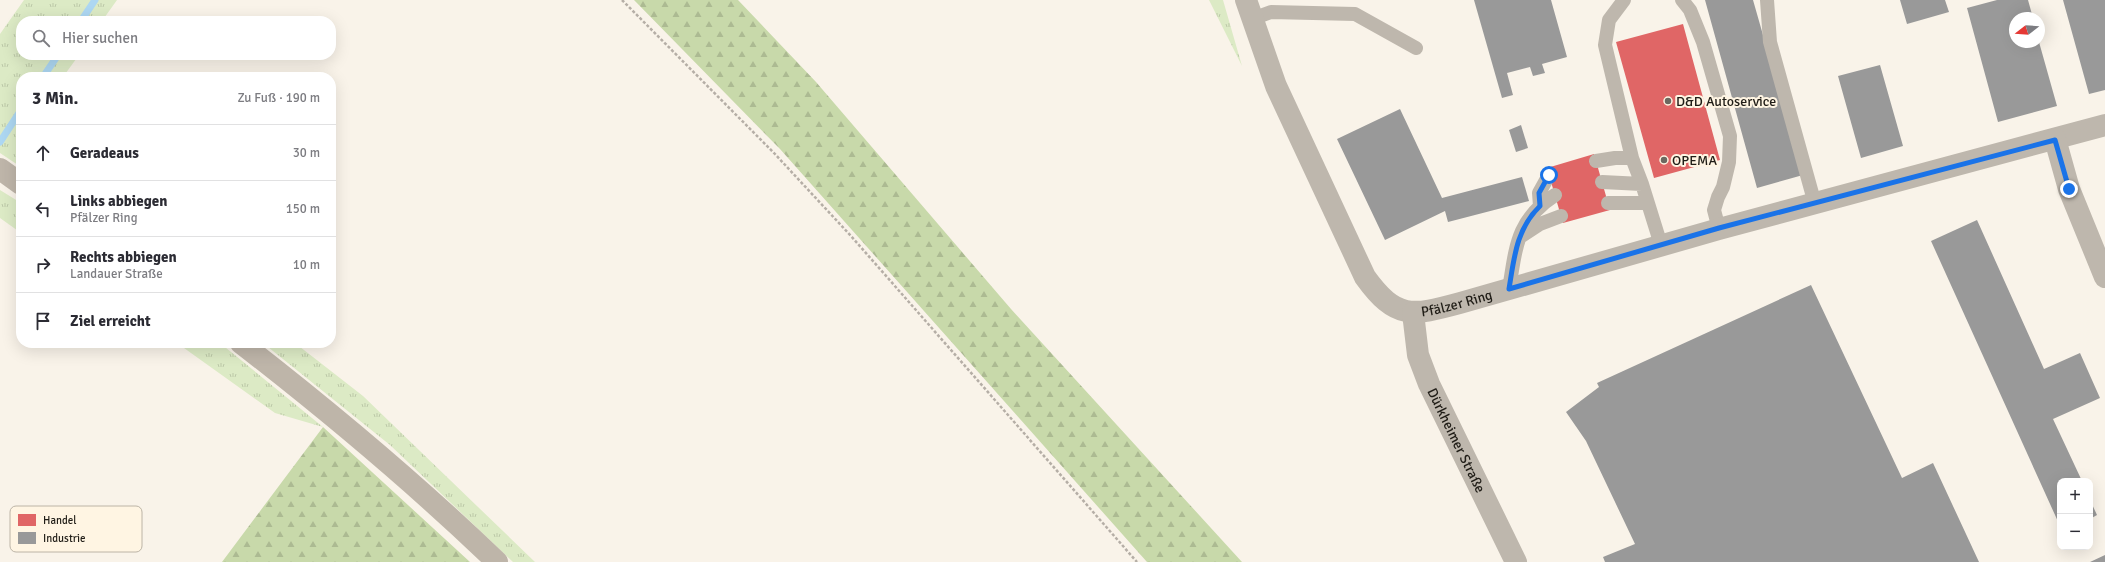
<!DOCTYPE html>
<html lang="de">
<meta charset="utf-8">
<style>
body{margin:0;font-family:Signika,sans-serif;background:#f7f7f7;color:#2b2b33}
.controls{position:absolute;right:12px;bottom:12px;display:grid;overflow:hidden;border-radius:8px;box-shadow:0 4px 16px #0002}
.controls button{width:36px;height:36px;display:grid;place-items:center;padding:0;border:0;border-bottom:1px solid #e1e1e2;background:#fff;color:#2b2b33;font:20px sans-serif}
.compass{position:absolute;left:2009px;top:12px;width:36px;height:36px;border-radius:50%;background:#fff;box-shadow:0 4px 16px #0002;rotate:253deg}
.stop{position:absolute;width:12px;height:12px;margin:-9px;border:3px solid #1a73e8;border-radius:50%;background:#fff}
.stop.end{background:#1a73e8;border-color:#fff;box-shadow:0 1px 4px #0008}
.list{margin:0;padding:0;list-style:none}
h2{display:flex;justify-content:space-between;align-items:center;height:52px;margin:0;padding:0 16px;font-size:17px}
h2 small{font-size:13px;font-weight:400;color:#7c7c81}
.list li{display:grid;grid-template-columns:26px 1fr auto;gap:12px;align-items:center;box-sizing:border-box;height:56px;padding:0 16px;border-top:1px solid #e1e1e2}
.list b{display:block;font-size:15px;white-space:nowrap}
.list p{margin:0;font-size:13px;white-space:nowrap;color:#7c7c81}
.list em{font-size:13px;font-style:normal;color:#7c7c81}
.icon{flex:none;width:22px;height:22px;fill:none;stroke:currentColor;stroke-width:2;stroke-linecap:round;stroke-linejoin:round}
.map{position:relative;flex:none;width:2105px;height:562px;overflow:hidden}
.search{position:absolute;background:#fff;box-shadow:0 4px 16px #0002;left:16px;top:16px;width:320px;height:44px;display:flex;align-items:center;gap:10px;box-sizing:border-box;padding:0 14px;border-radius:16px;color:#7c7c81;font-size:15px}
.panel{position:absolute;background:#fff;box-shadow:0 4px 16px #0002;left:16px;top:72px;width:320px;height:276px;border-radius:16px}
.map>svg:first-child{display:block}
.grass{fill:url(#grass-tufts)}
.forest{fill:url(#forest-firs)}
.shops{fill:#e06666}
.industry{fill:#999}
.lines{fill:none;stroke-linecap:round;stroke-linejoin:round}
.stream{stroke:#add7f2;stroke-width:7}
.path{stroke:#b5aea6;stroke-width:2.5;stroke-dasharray:3 2;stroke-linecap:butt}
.lane{stroke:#beb7ad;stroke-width:14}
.street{stroke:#beb7ad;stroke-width:22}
.secondary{stroke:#beb5a9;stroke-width:22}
.route{stroke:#1a73e8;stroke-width:5}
.poi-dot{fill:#6c6860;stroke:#fff5e3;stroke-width:1.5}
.labels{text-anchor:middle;stroke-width:4;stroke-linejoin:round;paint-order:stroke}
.poi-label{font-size:14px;fill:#201d17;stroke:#fff5e3;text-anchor:start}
.street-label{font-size:14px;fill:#201d17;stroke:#fff5e3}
.key{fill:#fff5e3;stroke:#bcb4a6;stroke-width:1}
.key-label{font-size:11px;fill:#201d17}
</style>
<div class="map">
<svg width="2105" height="562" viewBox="0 0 2105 562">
<defs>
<pattern id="grass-tufts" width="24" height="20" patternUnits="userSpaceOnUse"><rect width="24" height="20" fill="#dceac5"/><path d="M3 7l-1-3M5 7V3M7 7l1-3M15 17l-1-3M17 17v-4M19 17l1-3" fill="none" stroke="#bcc8a8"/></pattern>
<pattern id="forest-firs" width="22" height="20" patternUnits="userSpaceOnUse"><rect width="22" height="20" fill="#c8d9aa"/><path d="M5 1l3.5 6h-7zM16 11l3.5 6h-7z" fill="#acba92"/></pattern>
</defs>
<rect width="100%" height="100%" fill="#f9f3e9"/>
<path class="grass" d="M24 0H117L102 21H21V55H79L63 77H21V167L0 153V34Z
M1209 0H1223L1242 66Z
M0 190 21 203V233L0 218Z
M177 343H220L323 427 275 413Z
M263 343H295L363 396 535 562H513L390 445Z"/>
<path class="forest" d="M634 0H738L816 82 1011 309 1242 562H1147L780 149Z
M323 427 470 562H222Z"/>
<path class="shops" d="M1683 24 1720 160 1654 178 1616 42Z
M1594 154 1610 210 1563 223 1547 168Z"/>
<path class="industry" d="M1474 0H1551L1567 57 1542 64 1545 73 1533 76 1530 67 1507 73 1513 95 1502 98Z
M1705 0H1753L1803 175 1757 188Z
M1900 0H1945L1949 12 1907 24Z
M1997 0H2028L2033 18H2015V42H2039L2057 106 1998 122 1967 8Z
M2063 0H2105V90L2089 94Z
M1880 65 1903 146 1861 158 1838 76Z
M1400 109 1442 198 1522 177 1529 201 1448 222 1445 211 1385 240 1337 139Z
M1521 125 1528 148 1516 152 1509 130Z
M1977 220 2044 369 2080 353 2100 398 2053 419 2082 481H2060V526L1931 241Z
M1811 285 1902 478 1933 463 1979 562H1605L1603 557 1635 544 1586 441 1566 412 1599 387 1597 383Z
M2090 500 2097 515 2090 519Z
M2105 555V562H2090Z"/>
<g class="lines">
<path class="stream" d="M81 21 95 0
M43 77 58 55
M0 142 21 110"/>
<path class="path" d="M622 0 774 153 851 236 1137 562"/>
<path class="lane" d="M1624 0 1609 20 1605 45 1632 158 1642 184 1661 245
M1682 0 1690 10 1703 42 1730 136 1729 162 1723 187 1718 197 1714 210 1719 229
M1767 0 1770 42 1815 204
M1252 19 1271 12 1355 14 1416 48
M1596 161 1615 158H1632
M1602 182 1642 184
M1608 203H1648
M1540 206 1539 193 1549 175
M1520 237 1540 224 1561 216
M1509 289C1516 248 1516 220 1555 195"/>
<g class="street">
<path id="s1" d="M1246 0 1276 86 1365 277C1396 320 1412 316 1460 303L1719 229 2105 125"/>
<path d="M2055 139 2069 189 2105 277"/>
<path id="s2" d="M1413 313 1418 355 1429 384 1516 562"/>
</g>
<path class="secondary" d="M0 169 21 184
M241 343C330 412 416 484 497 562"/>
</g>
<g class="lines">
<path class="route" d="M1549 175 1539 193 1540 206C1516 229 1514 259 1509 289L1719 228 2055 140 2069 189"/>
</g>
<g class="poi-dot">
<circle cx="1668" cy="101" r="4"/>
<circle cx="1664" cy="160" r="4"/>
</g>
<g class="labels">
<g class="poi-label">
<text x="1676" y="106">D&amp;D Autoservice</text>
<text x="1672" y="165">OPEMA</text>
</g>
<g class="street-label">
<text dy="5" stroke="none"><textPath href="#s1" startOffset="408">Pfälzer Ring</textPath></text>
<text dy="5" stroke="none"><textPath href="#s2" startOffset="136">Dürkheimer Straße</textPath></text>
</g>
</g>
<rect x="10" y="506" width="132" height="46" rx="6" class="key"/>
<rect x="18" y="514" width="18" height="12" fill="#e06666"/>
<rect x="18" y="532" width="18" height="12" fill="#999"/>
<g class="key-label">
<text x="43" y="524">Handel</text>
<text x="43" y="542">Industrie</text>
</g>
</svg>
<div class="controls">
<button>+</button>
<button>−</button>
</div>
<svg class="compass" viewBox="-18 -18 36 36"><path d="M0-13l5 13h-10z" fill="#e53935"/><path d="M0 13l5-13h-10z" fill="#7c7c81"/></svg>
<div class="stop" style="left:1549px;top:175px"></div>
<div class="stop end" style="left:2069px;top:189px"></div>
<div class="search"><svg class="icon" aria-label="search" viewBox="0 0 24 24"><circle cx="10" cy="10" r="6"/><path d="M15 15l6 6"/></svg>Hier suchen</div>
<section class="panel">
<h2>3 Min.<small>Zu Fuß · 190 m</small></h2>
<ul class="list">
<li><svg class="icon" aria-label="ahead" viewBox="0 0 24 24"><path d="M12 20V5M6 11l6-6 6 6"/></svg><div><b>Geradeaus</b></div><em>30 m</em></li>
<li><svg class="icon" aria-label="left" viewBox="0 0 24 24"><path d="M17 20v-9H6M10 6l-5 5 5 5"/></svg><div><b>Links abbiegen</b><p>Pfälzer Ring</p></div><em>150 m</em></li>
<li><svg class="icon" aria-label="right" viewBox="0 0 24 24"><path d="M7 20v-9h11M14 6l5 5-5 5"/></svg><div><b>Rechts abbiegen</b><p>Landauer Straße</p></div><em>10 m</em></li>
<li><svg class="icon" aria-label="arrive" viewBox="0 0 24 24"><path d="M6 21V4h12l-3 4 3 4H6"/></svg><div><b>Ziel erreicht</b></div></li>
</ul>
</section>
</div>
